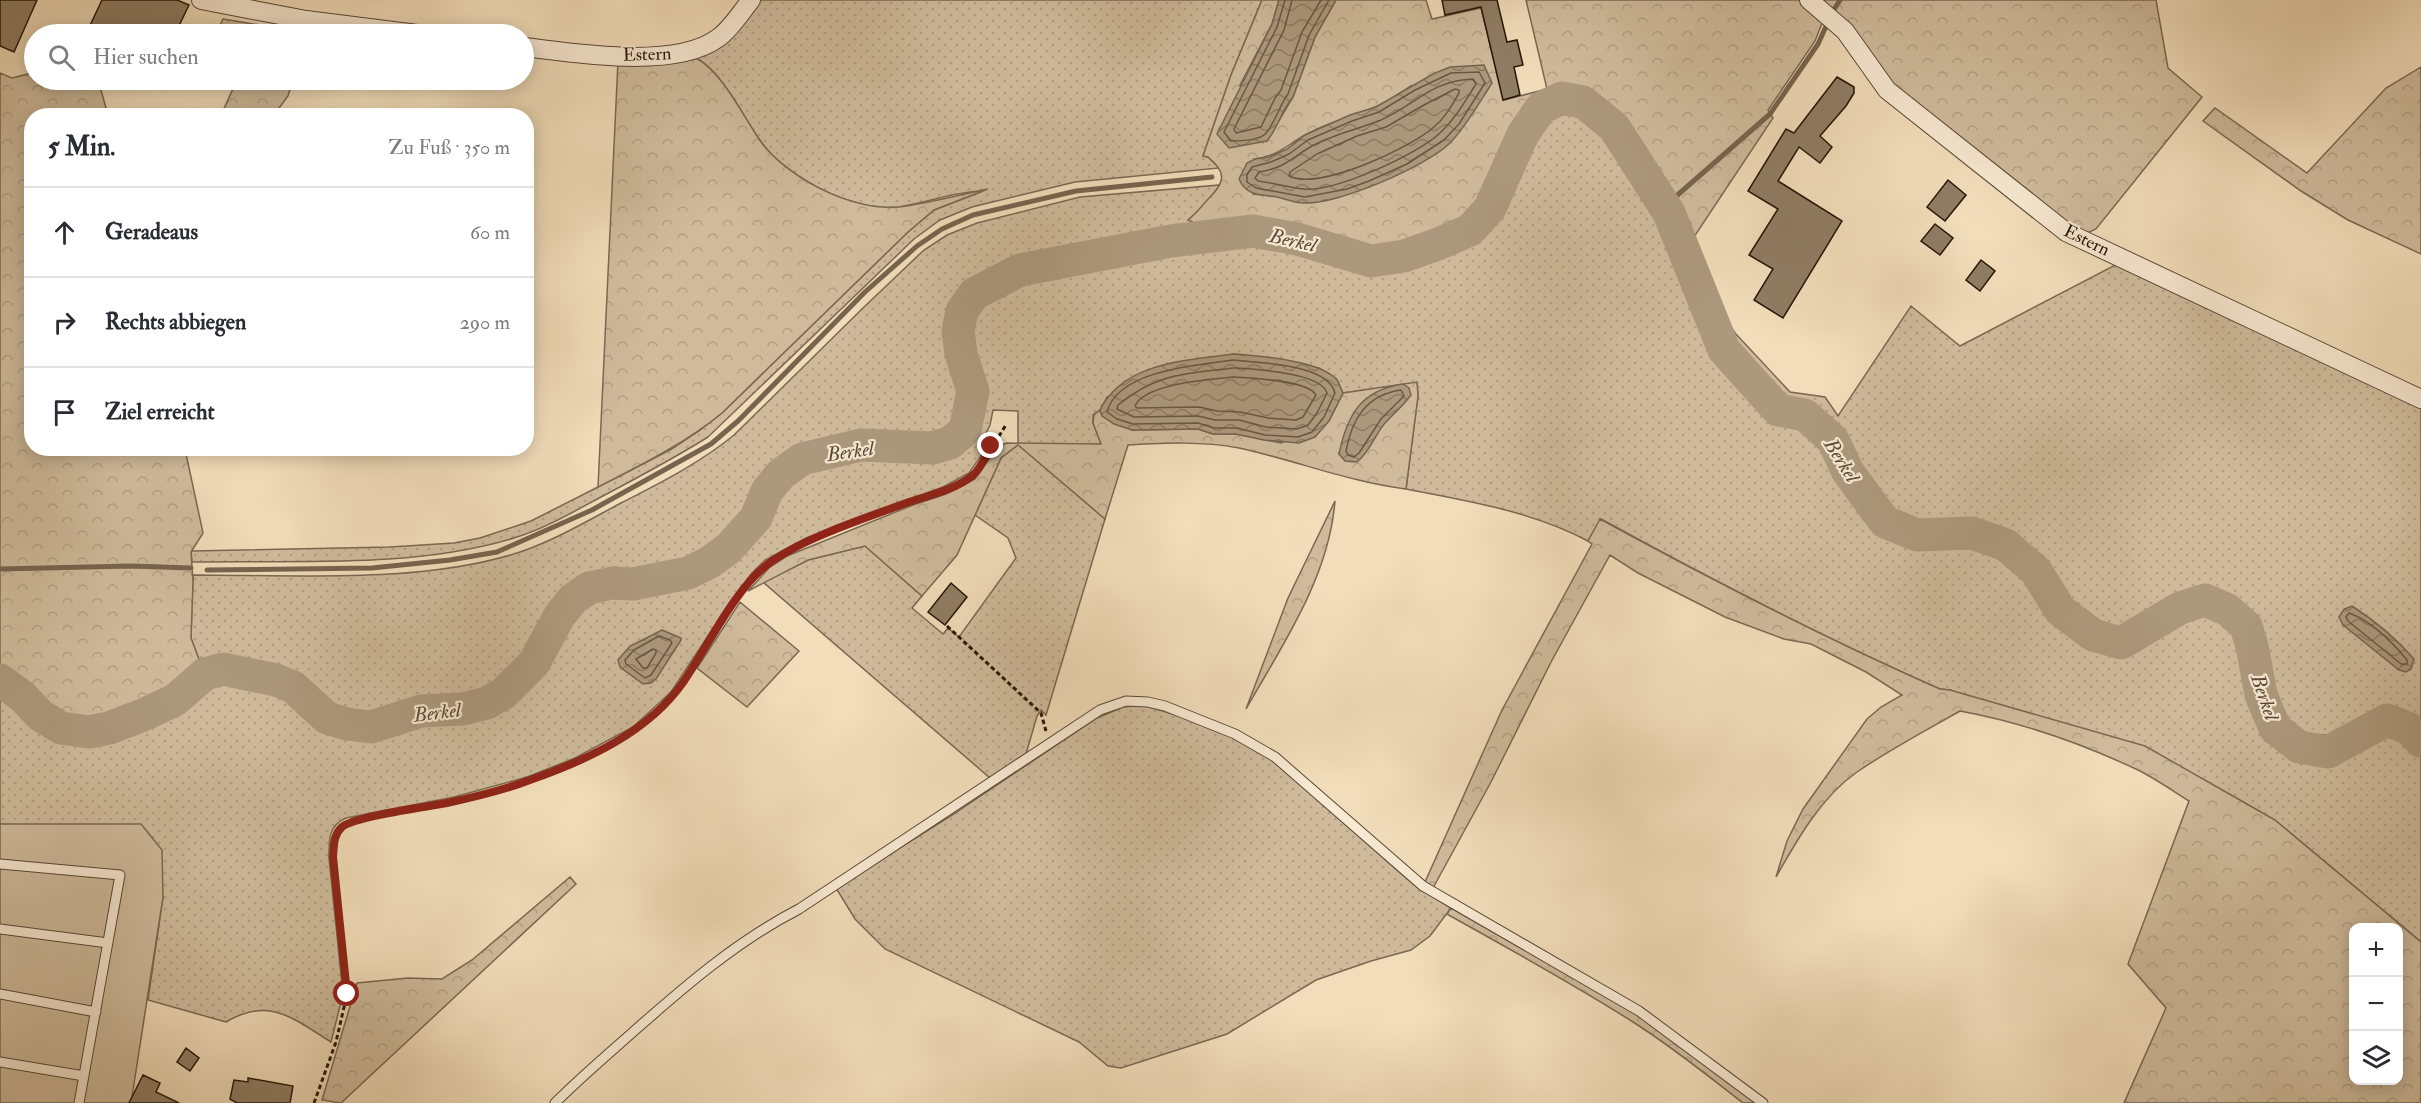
<!DOCTYPE html>
<html lang="de">
<meta charset="utf-8">
<style>
body{margin:0;font-family:"IM FELL Double Pica",serif;background:#f2f2f3;color:#2b2b33}
.controls{position:absolute;right:18px;bottom:18px;display:grid;overflow:hidden;border-radius:12px;box-shadow:0 3px 15px #0003}
.controls button{width:54px;height:54px;display:grid;place-items:center;padding:0;border:0;border-bottom:2px solid #e1e1e2;background:#fff;color:#2b2b33;font:30px sans-serif}
.stop{position:absolute;width:18px;height:18px;margin:-14px;border:4px solid #8f2418;border-radius:50%;background:#fff}
.stop.end{background:#8f2418;border-color:#fff;box-shadow:0 2px 6px #0008}
.list{margin:0;padding:0;list-style:none}
h2{display:flex;justify-content:space-between;align-items:center;height:78px;margin:0;padding:0 24px;font-size:26px}
h2 small{font-size:20px;font-weight:400;color:#7c7c81}
.list li{display:grid;grid-template-columns:39px 1fr auto;gap:18px;align-items:center;box-sizing:border-box;height:90px;padding:0 24px;border-top:2px solid #e1e1e2}
.list b{display:block;font-size:22px;white-space:nowrap}
.list em{font-size:20px;font-style:normal;color:#7c7c81}
.icon{flex:none;width:33px;height:33px;fill:none;stroke:currentColor;stroke-width:2;stroke-linecap:round;stroke-linejoin:round}
.map{position:relative;flex:none;width:2421px;height:1103px;overflow:hidden}
.search{position:absolute;background:#fff;box-shadow:0 3px 15px #0003;left:24px;top:24px;width:510px;height:66px;display:flex;align-items:center;gap:15px;box-sizing:border-box;padding:0 21px;border-radius:33px;color:#7c7c81;font-size:22px}
.panel{position:absolute;background:#fff;box-shadow:0 3px 15px #0003;left:24px;top:108px;width:510px;height:348px;border-radius:24px}
.map>svg:first-child{display:block}
.grass{fill:url(#grass-dots);stroke:#7a6852;stroke-width:1.5}
.forest{fill:url(#forest-crowns);stroke:#7a6852;stroke-width:1.5;fill-rule:evenodd}
.green{fill:#cfbb9c;stroke:#7a6852;stroke-width:1.5}
.water{fill:url(#water-waves);stroke:#76644e;stroke-width:1.5}
.lines{fill:none;stroke-linecap:round;stroke-linejoin:round}
.shore{stroke:#685742;stroke-width:1.5}
.stream{stroke:#76644e;stroke-width:5}
.river{stroke:#ac997d;stroke-width:33}
.building{fill:#8f7d64;stroke:#241507;stroke-width:1.5}
.service-casing{stroke:#584734;stroke-width:11}
.minor-casing{stroke:#584734;stroke-width:20}
.path{stroke:#241507;stroke-width:3;stroke-dasharray:4.5 3;stroke-linecap:butt}
.service{stroke:#f7e9d2;stroke-width:9}
.minor{stroke:#f7e9d2;stroke-width:18}
.route{stroke:#8f2418;stroke-width:8}
.labels{text-anchor:middle;stroke-width:4.5;stroke-linejoin:round;paint-order:stroke}
.street-label{font-size:18px;fill:#241507;stroke:#f7e9d2}
.water-label{font-size:20px;font-style:italic;fill:#5a4a36;stroke:#f7e9d2}
</style>
<div class="map">
<svg width="2421" height="1103" viewBox="0 0 2421 1103">
<defs>
<pattern id="grass-dots" width="8" height="8" patternUnits="userSpaceOnUse" patternTransform="scale(1.5)"><rect width="8" height="8" fill="#cfbb9c"/><path d="M2 2h.1M6 6h.1" fill="none" stroke="#b2a085" stroke-width="1.8" stroke-linecap="round"/></pattern>
<pattern id="forest-crowns" width="20" height="18" patternUnits="userSpaceOnUse" patternTransform="scale(1.5)"><rect width="20" height="18" fill="#cfbb9c"/><path d="M2 6a3 3 0 1 1 6 0M12 15a3 3 0 1 1 6 0" fill="none" stroke="#b2a085"/></pattern>
<pattern id="water-waves" width="16" height="10" patternUnits="userSpaceOnUse" patternTransform="scale(1.5)"><rect width="16" height="10" fill="#ac997d"/><path d="M0 5q4-4 8 0t8 0" fill="none" stroke="#8c7c64"/></pattern>
</defs>
<rect width="100%" height="100%" fill="#f2ddba"/>
<filter id="stains"><feTurbulence type="fractalNoise" baseFrequency=".00333" numOctaves="4"/><feColorMatrix values="0 0 0 0 .2 0 0 0 0 .09 0 0 0 0 .02 0 0 0 .5 -.17"/></filter>
<radialGradient id="worn" r=".72"><stop offset=".6" stop-color="#630" stop-opacity="0"/><stop offset="1" stop-color="#630" stop-opacity=".3"/></radialGradient>
<path class="grass" d="M757 0H1262L1231 75 1203 156 1208 157 1219 168 1075 182 972 207 940 220 914 239 708 437C673 459 637 478 601 497 573 512 544 529 514 538 411 569 298 560 192 562L191 551 390 547 454 543 480 538 531 521 598 487 670 450 699 431 722 413 908 232 934 210 983 191C956 191 927 203 899 207 852 212 782 176 757 136 741 112 721 71 696 58Z
M1552 110C1562 110 1573 109 1582 113 1595 119 1604 132 1612 143 1630 165 1646 189 1659 214 1668 230 1672 249 1679 266 1689 295 1701 324 1716 350 1726 367 1752 397 1767 412 1782 426 1813 424 1825 444 1829 451 1831 464 1835 473 1847 493 1875 531 1896 541 1924 554 1968 538 1993 550 2000 553 2007 560 2012 565 2040 591 2070 641 2108 649 2147 657 2195 601 2213 610 2250 630 2234 660 2246 691 2249 700 2255 709 2260 718 2274 745 2277 752 2308 759 2314 760 2321 762 2326 761 2347 758 2368 739 2385 729L2399 734 2421 750V942L2275 820 2199 777 1950 690 1940 689C1824 638 1712 580 1601 519L1588 541C1532 511 1467 501 1406 489L1418 396 1417 383 1343 393 1336 379 1319 368 1271 358 1233 354 1107 397 1100 410 1093 415V423L1101 444 1019 445 1105 519 1046 715 1041 710 1037 716 1026 754 990 778 763 582 808 560 865 546 922 596 912 608 943 634 948 628 959 637 1016 558 1008 538 975 515 1001 458 1018 444V411L993 410 990 425 979 448 983 453 969 473 943 487 806 538 765 560 751 574 727 607 671 692 633 727 575 758 527 777 454 797 346 818C328 826 329 840 329 858L343 994 331 1042C294 1019 269 996 226 1022L148 1000 163 897 11 825 0 824V697L53 735 94 741 138 728 182 708 204 685 214 680H235L264 685 291 694C303 716 322 730 348 734 374 737 475 716 499 704 508 699 518 692 525 685 547 662 559 623 580 604 597 588 621 594 642 592 663 590 686 584 704 574 722 563 741 549 754 532 768 515 783 478 803 468 809 465 821 466 827 465 843 462 860 459 876 458 904 457 938 467 963 449 966 447 971 439 973 436 978 430 983 423 984 415 990 376 941 335 982 301 1017 272 1095 271 1139 262 1150 259 1159 254 1170 252 1195 246 1225 239 1250 240 1291 243 1329 264 1369 266 1397 267 1432 260 1456 247 1486 232 1504 203 1516 173 1526 150 1532 127 1552 110Z
M1220 185 1200 211 1189 219 1201 226 1073 246 1010 263 968 291 955 309 951 333 955 368 963 386 960 417C953 423 944 433 936 437 927 441 901 439 891 439 859 440 828 443 797 454 757 469 757 519 724 542 708 554 686 566 667 570 640 575 607 564 582 578 568 585 562 598 554 612 533 651 511 696 461 702 444 704 427 701 411 704 404 705 397 709 389 711 370 718 351 716 333 706 318 699 305 687 291 680 272 670 219 649 200 662L191 638 193 575C296 575 426 584 523 551 557 539 589 520 621 503 660 483 700 463 734 435L863 308 924 250 947 235 977 223 1080 197Z
M2119 263 2421 405V727L2403 716 2392 712 2374 718 2346 732 2331 735H2300L2286 724 2269 691 2262 638 2256 623 2247 614 2210 591 2201 588 2194 590 2141 624 2121 632 2112 633 2102 630 2072 609 2049 579 1998 533 1982 525H1923L1900 520 1891 516 1873 493 1834 428 1802 405 1783 401 1733 345 1725 333 1712 297 1735 333 1790 392 1825 397 1838 416 1911 306 1960 346Z
M1142 705 1190 719 1232 737 1274 761 1398 871 1417 887 1451 908 1430 936 1411 950 1371 961 1316 980 1227 1034 1121 1068 1108 1066 1079 1042 885 949 855 919 836 888 952 815 1097 718 1123 707Z"/>
<path class="forest" d="M1262 0H1279L1272 24 1240 85 1267 141 1293 97 1315 37 1336 0H1426L1432 19 1481 8 1504 100 1547 89 1526 0H1799L1824 18 1815 41 1768 110 1773 118 1690 243C1682 225 1675 207 1667 189 1643 140 1575 45 1523 118 1501 149 1499 191 1471 218 1454 234 1423 244 1401 250 1363 259 1311 232 1273 226 1257 223 1239 224 1223 224 1216 224 1207 227 1201 226 1197 225 1192 221 1188 220 1198 212 1203 204 1211 196 1226 181 1225 171 1208 157L1203 156 1231 75ZM1412 85 1273 196 1253 194 1254 159C1278 156 1286 146 1305 135 1327 122 1352 117 1375 107 1388 102 1400 93 1412 85Z
M1818 0H2156L2168 68 2202 97 2096 229 2083 235 1906 98 1889 80 1859 36Z
M223 19 308 33 216 34Z
M696 58C721 71 741 112 757 136 782 176 852 212 899 207 929 203 959 195 988 189L934 210 908 232 722 413C684 444 641 465 598 487L618 61Z
M2421 67V254L2348 220 2301 191 2203 121 2215 108 2307 173 2386 88Z
M34 69V80H90L99 83 108 115 32 116V448L185 449 203 533 191 552 193 582 191 638 200 662 171 690 108 715C90 731 60 721 45 705 41 701 38 695 33 690 23 681 11 672 0 664V73L12 78 32 73Z
M237 80H293L288 96 274 115H221Z
M1417 382 1418 396 1406 489C1349 482 1295 460 1239 448 1202 441 1165 443 1128 445L1105 519 1018 445 1001 458 957 555 922 596 865 546 808 560 748 591 770 567 787 556 913 505 946 494 975 479 997 448 1006 443 1101 444 1093 423 1094 415 1100 410 1102 416 1132 430 1198 429 1213 434H1236L1281 443 1329 421 1343 393Z
M1335 501C1329 577 1283 644 1246 709L1288 598Z
M1600 519C1712 580 1824 638 1940 689L1950 690 2145 746 2275 820 2421 942V1103H2124L2166 1008 2128 964 2189 801C2173 791 2156 779 2138 770 2083 744 2020 722 1960 711 1925 731 1889 750 1857 772 1821 797 1797 840 1776 877L1787 841 1803 809 1867 719 1881 707 1902 695 1866 672 1811 644 1784 639 1725 617 1638 573 1610 555 1551 662 1491 782 1433 888 1425 882 1502 710 1592 544 1588 541ZM2354 928H2398V1080H2354Z
M740 602 799 651 747 707 697 668Z
M570 877 576 884 341 1103 322 1100 357 983 408 978 442 979 472 960Z
M1451 908 1638 1015 1755 1103H1743C1707 1075 1671 1046 1633 1022 1572 983 1509 949 1447 914Z"/>
<path class="green" d="M0 824H141L162 850 163 897 131 1103H0Z"/>
<path class="water" d="M1279 0H1336L1315 37 1293 97C1281 111 1278 128 1267 141L1229 148 1217 134 1272 24Z
M1484 65 1492 83C1479 103 1467 125 1450 143 1427 166 1337 205 1304 203 1295 203 1286 199 1277 197 1261 194 1247 197 1239 179L1247 163 1255 159 1269 157 1287 149 1305 135 1350 115 1376 107 1433 74 1450 67Z
M1233 354C1257 356 1321 360 1337 380 1339 383 1341 389 1343 393L1329 421 1315 437 1299 443 1264 440 1236 434H1213L1198 429 1132 430 1114 424 1102 416 1100 410C1124 362 1185 361 1233 354Z
M1403 384 1409 388 1411 395C1403 406 1394 413 1385 423 1374 436 1370 452 1357 462L1345 461 1339 454C1347 415 1361 390 1403 384Z
M2352 606C2375 621 2396 638 2414 659L2411 669 2406 672 2399 670 2343 625 2339 617 2344 609Z
M662 630 681 638V640L656 679 651 683 643 684 620 667 618 660 630 646Z"/>
<g class="lines">
<path class="shore" d="M1285 0 1277 27 1224 132 1231 141C1240 141 1257 140 1264 135 1272 130 1280 104 1288 94L1309 35 1329 0
M1292 0 1284 30 1234 129 1236 133 1261 127 1275 98 1281 90 1302 32 1321 0
M1479 72 1485 83 1459 124 1444 140 1407 164 1369 181 1347 189 1305 197 1256 188 1247 182V175L1252 167 1271 162 1289 154 1308 140 1352 121 1379 112 1415 90 1451 73Z
M1473 79 1476 84C1465 101 1456 118 1441 132 1419 154 1335 192 1304 189 1289 188 1274 183 1258 181L1255 178 1259 172C1285 168 1291 158 1312 146 1334 134 1359 129 1381 120 1417 104 1430 81 1473 79Z
M1455 89 1459 90V93C1452 105 1445 118 1434 127 1410 148 1319 191 1289 176L1290 172 1317 154 1357 136 1386 127 1424 105Z
M1233 360C1259 363 1328 364 1335 393L1324 417 1312 432 1298 437 1265 435 1237 428H1214L1198 423 1133 424 1117 419 1107 412C1118 370 1198 365 1233 360Z
M1233 368C1252 369 1321 372 1327 393L1317 413 1308 425 1297 429 1266 427 1239 420H1215L1198 416 1134 417 1117 409 1118 405C1157 373 1185 374 1233 368Z
M1233 377C1250 378 1308 380 1316 395L1303 417 1296 420 1268 418 1240 412 1217 411 1199 407 1137 408 1135 406C1145 383 1210 380 1233 377Z
M1401 390 1404 396 1381 419 1359 453 1354 457 1348 455 1346 451C1352 419 1366 395 1401 390Z
M2349 613C2371 621 2393 643 2407 660V664H2401L2348 621 2346 617Z
M659 636 670 640 672 643 651 675 645 678 626 664 625 660 634 650Z
M653 649 656 650V653L647 668H643L636 659Z"/>
<path class="stream" d="M1835 8 1840 0
M1665 206 1770 114 1818 44 1828 22
M0 569 131 566 191 568
M207 570 372 568 450 560 497 552 592 510 711 444 738 421 865 292 917 246 942 229 973 215 1076 191 1212 177"/>
<path class="river" d="M0 680 22 696 40 715 61 728 89 732 109 728 143 715 175 700 205 674 223 669 276 680 293 687 327 718 347 724 371 727 421 711 463 709 487 703 504 693 534 663 560 615 573 599 589 588 612 583 633 584 688 573 710 562 728 549 756 518 767 491 781 474 802 459 861 445 932 448 950 443 965 430 973 391 961 354 958 331 962 311 974 294 1020 270 1171 241 1253 231 1297 239 1371 261 1404 256 1438 244 1470 230 1490 208 1523 134 1541 108 1562 98 1583 102 1614 127 1669 213 1724 350 1778 410 1805 415 1833 440 1848 472 1885 522 1917 535 1972 533 2006 545 2036 571 2060 610 2093 635 2121 643 2180 608 2205 600 2228 610 2246 626 2252 646 2261 695 2275 728 2299 747 2328 752 2387 720 2408 728 2421 741"/>
</g>
<path class="building" d="M0 0H37L14 52 0 46Z
M102 0H177L189 5 175 34H86Z
M1442 0H1497L1507 42 1517 40 1523 65 1514 67 1520 95 1503 100 1481 7 1445 15Z
M1837 77 1854 87V93L1846 106 1820 136 1832 147 1820 163 1799 147 1778 181 1842 221 1783 318 1754 300 1773 269 1749 255 1778 209 1748 191 1786 129 1794 133Z
M1948 180 1966 195 1945 221 1927 207Z
M1935 224 1953 238 1940 255 1921 241Z
M1981 260 1995 271 1980 291 1966 280Z
M951 583 967 597 945 625 928 612Z
M186 1048 199 1058 190 1071 177 1062Z
M143 1075 160 1083 156 1092 179 1103H129Z
M248 1078 293 1086 290 1103H237L230 1099 234 1080 248 1082Z"/>
<g class="lines">
<defs>
<path id="service" d="M0 864 120 875 79 1103
M0 929 108 943
M0 994 96 1012
M0 1062 84 1076
M555 1103C580 1078 607 1055 633 1032 685 986 737 941 799 909L1100 710 1126 701 1148 702 1165 706 1235 734 1275 757 1423 886 1639 1011 1763 1103"/>
<path id="minor" d="M201 0 306 20 417 34
M1809 0 1845 31 1887 90 2066 232 2421 399
M524 47C574 53 675 70 718 38 731 29 741 12 751 0"/>
</defs>
<use href="#service" class="service-casing"/>
<use href="#minor" class="minor-casing"/>
<path class="path" d="M947 626 1041 713 1046 731
M314 1103 336 1042 347 994 333 857C334 845 333 831 345 825 364 815 391 814 411 810 457 801 504 792 547 774 599 752 650 730 683 682 709 646 732 592 767 565 801 538 866 518 908 503 929 495 951 490 970 477 981 469 997 438 1006 425"/>
<use href="#service" class="service"/>
<use href="#minor" class="minor"/>
</g>
<g class="lines">
<path class="route" d="M347 994 333 857C334 846 333 835 342 827 354 816 427 807 447 803 475 797 504 790 530 780 587 760 649 732 684 681 708 646 735 589 768 564 803 538 868 517 909 502 930 495 954 490 972 476 981 469 986 455 991 446"/>
</g>
<g class="labels">
<g class="street-label">
<text transform="translate(647 54) rotate(-2)" y="6">Estern</text>
<text transform="translate(2087 240) rotate(26)" y="6">Estern</text>
</g>
<g class="water-label">
<text transform="translate(1293 240) rotate(13)" y="7">Berkel</text>
<text transform="translate(850 451) rotate(-8)" y="7">Berkel</text>
<text transform="translate(1842 460) rotate(58)" y="7">Berkel</text>
<text transform="translate(2265 697) rotate(71)" y="7">Berkel</text>
<text transform="translate(437 712) rotate(-7)" y="7">Berkel</text>
</g>
</g>
<rect width="100%" height="100%" filter="url(#stains)"/>
<rect width="100%" height="100%" fill="url(#worn)"/>
</svg>
<div class="controls">
<button>+</button>
<button>−</button>
<button><svg class="icon" aria-label="layers" viewBox="0 0 24 24"><path d="M12 4l9 5-9 5-9-5zM3 14l9 5 9-5"/></svg></button>
</div>
<div class="stop" style="left:347px;top:994px"></div>
<div class="stop end" style="left:991px;top:446px"></div>
<div class="search"><svg class="icon" aria-label="search" viewBox="0 0 24 24"><circle cx="10" cy="10" r="6"/><path d="M15 15l6 6"/></svg>Hier suchen</div>
<section class="panel">
<h2>5 Min.<small>Zu Fuß · 350 m</small></h2>
<ul class="list">
<li><svg class="icon" aria-label="ahead" viewBox="0 0 24 24"><path d="M12 20V5M6 11l6-6 6 6"/></svg><div><b>Geradeaus</b></div><em>60 m</em></li>
<li><svg class="icon" aria-label="right" viewBox="0 0 24 24"><path d="M7 20v-9h11M14 6l5 5-5 5"/></svg><div><b>Rechts abbiegen</b></div><em>290 m</em></li>
<li><svg class="icon" aria-label="arrive" viewBox="0 0 24 24"><path d="M6 21V4h12l-3 4 3 4H6"/></svg><div><b>Ziel erreicht</b></div></li>
</ul>
</section>
</div>
